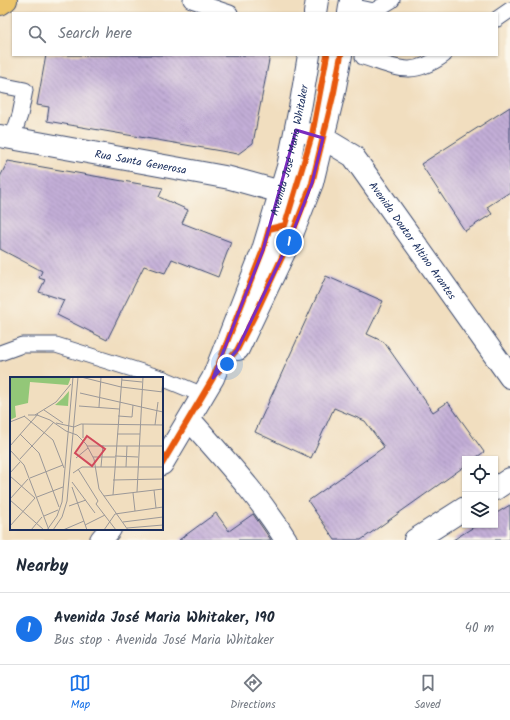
<!DOCTYPE html>
<meta charset="utf-8">
<style>
body{margin:0;font-family:Kalam,sans-serif;background:#f2f2f3;color:#1f2937}
.controls{position:absolute;right:12px;bottom:12px;display:grid;overflow:hidden;border-radius:0px;box-shadow:0 1px 3px #0004}
.controls button{width:36px;height:36px;display:grid;place-items:center;padding:0;border:0;border-bottom:1px solid #e0e1e3;background:#fff;color:#1f2937;font:20px sans-serif}
.you{position:absolute;left:227px;top:364px;width:14px;height:14px;margin:-10px;border:3px solid #fff;border-radius:50%;background:#1a73e8;box-shadow:0 0 0 6px #1a73e833}
.badge{display:grid;place-items:center;width:26px;height:26px;border-radius:50%;background:#1a73e8;color:#fff;font-size:13px;font-weight:700}
.pin{position:absolute;translate:-50% -50%;border:2px solid #fff;box-shadow:0 1px 4px #0006}
.list{margin:0;padding:0;list-style:none}
h2{display:flex;justify-content:space-between;align-items:center;height:52px;margin:0;padding:0 16px;font-size:17px}
h2 small{font-size:13px;font-weight:400;color:#747a83}
.list li{display:grid;grid-template-columns:26px 1fr auto;gap:12px;align-items:center;box-sizing:border-box;height:72px;padding:0 16px;border-top:1px solid #e0e1e3}
.list b{display:block;font-size:15px;white-space:nowrap}
.list p{margin:0;font-size:13px;white-space:nowrap;color:#747a83}
.list em{font-size:13px;font-style:normal;color:#747a83}
.icon{flex:none;width:22px;height:22px;fill:none;stroke:currentColor;stroke-width:2;stroke-linecap:round;stroke-linejoin:round}
.map{position:relative;flex:none;width:510px;height:540px;overflow:hidden}
.search{position:absolute;background:#fff;box-shadow:0 1px 3px #0004;left:12px;right:12px;top:12px;height:44px;display:flex;align-items:center;gap:10px;box-sizing:border-box;padding:0 14px;border-radius:0px;color:#747a83;font-size:15px}
.sheet{height:124px;background:#fff}
nav{display:flex;justify-content:space-around;align-items:center;box-sizing:border-box;height:56px;border-top:1px solid #e0e1e3;background:#fff;font-size:11px;color:#747a83}
nav a{display:grid;justify-items:center;gap:2px}
nav .on{color:#1a73e8}
.map>svg:first-child{display:block}
.building{fill:url(#building-back-hatch)}
.lines{fill:none;stroke-linecap:round;stroke-linejoin:round}
.service-casing{stroke:#3b496d;stroke-width:17}
.minor-casing{stroke:#3b496d;stroke-width:24}
.tertiary-casing{stroke:#3b496d;stroke-width:24}
.trunk-casing{stroke:#3b496d;stroke-width:24}
.service{stroke:#fff;stroke-width:15}
.minor{stroke:#fff;stroke-width:22}
.tertiary{stroke:#fff;stroke-width:22}
.trunk{stroke:#edc569;stroke-width:22}
.cycleway-casing{stroke:#fbf7ec;stroke-width:8}
.cycleway{stroke:#e8590c;stroke-width:6}
.marked{fill:none;stroke:#7b2cbf;stroke-width:3;stroke-linejoin:round}
.labels{text-anchor:middle;stroke-width:3;stroke-linejoin:round;paint-order:stroke}
.street-label{font-size:11px;fill:#1b2f5e;stroke:#fbf7ec}
.inset-road{fill:none;stroke:#9b9898;stroke-width:1}
.view{fill:#d1495b;fill-opacity:0.15;stroke:#d1495b;stroke-width:2}
.inset-edge{fill:none;stroke:#1b2f5e;stroke-width:2}
</style>
<div class="map">
<svg width="510" height="540" viewBox="0 0 510 540">
<defs>
<pattern id="building-back-hatch" width="6" height="6" patternUnits="userSpaceOnUse"><rect width="6" height="6" fill="#c3aed7"/><path d="M-1 5l2 2M0 0l6 6M5-1l2 2" fill="none" stroke="#9e8eb2"/></pattern>
</defs>
<rect width="100%" height="100%" fill="#fbf7ec"/>
<filter id="ink" filterUnits="userSpaceOnUse"><feTurbulence type="fractalNoise" baseFrequency=".025" numOctaves="2"/><feDisplacementMap in="SourceGraphic" scale="8" xChannelSelector="R" yChannelSelector="G"/><feConvolveMatrix kernelMatrix="1 2 1 2 8 2 1 2 1" color-interpolation-filters="sRGB"/></filter>
<filter id="wash" filterUnits="userSpaceOnUse"><feTurbulence type="fractalNoise" baseFrequency=".012" numOctaves="4" result="noise"/><feDisplacementMap in="SourceGraphic" scale="16" xChannelSelector="R" yChannelSelector="G"/><feGaussianBlur stdDeviation="0.9" result="paint"/><feColorMatrix in="noise" values="0 0 0 0 0 0 0 0 0 0 0 0 0 0 0 0 0 1.4 0 .05"/><feComposite in="paint" operator="in"/></filter>
<g filter="url(#wash)">
<rect width="100%" height="100%" fill="#f1debf"/>
<g id="blocks">
<path class="building" d="M46 55H270L253 143 238 154 47 121 49 107 37 105Z
M510 107V192L487 207 492 214 465 231 421 164Z
M8 161 163 188 159 197 188 210 182 223 231 242 218 277 172 259 165 273 144 266 107 340 57 315 64 300 39 292 45 280 39 278 42 271 0 249V177Z
M326 276 383 301 367 334 384 342 433 412 448 402 484 452 474 459H465V466L361 540H335L308 501 384 447 365 421 334 408 311 458 255 432Z
M510 505V540H453L477 525H495V514Z
M216 513 229 531 253 514 271 540H179Z"/>
</g>
</g>
<g filter="url(#ink)">
<use href="#blocks" fill-opacity="0" stroke="#3b496d" stroke-width="1"/>
<g class="lines">
<defs>
<path id="service" d="M191 0 230 13
M351 6 374 11 392 0
M497 19 510 10
M363 57C398 68 411 78 444 55
M0 85 25 90 20 115 12 138
M0 353 22 345H56L161 378
M162 378 203 395"/>
<g id="minor">
<path id="s1" d="M0 136 230 178 281 192"/>
<path d="M190 420C224 459 259 496 286 540"/>
<path d="M495 489 510 479"/>
<path d="M415 540 465 508"/>
</g>
<g id="tertiary">
<path d="M315 13 317 0"/>
<path d="M349 13 351 0"/>
<path id="s2" d="M311 134 323 138 353 156 510 377"/>
<path d="M238 349 289 242 312 183 334 92 341 55"/>
<path id="s3" d="M162 464 213 378 263 250 288 167 301 103 309 55"/>
<path d="M101 540 110 529"/>
</g>
<path id="trunk" d="M0 4 6 0"/>
</defs>
<use href="#service" class="service-casing"/>
<use href="#minor" class="minor-casing"/>
<use href="#tertiary" class="tertiary-casing"/>
<use href="#trunk" class="trunk-casing"/>
<use href="#service" class="service"/>
<use href="#minor" class="minor"/>
<use href="#tertiary" class="tertiary"/>
<use href="#trunk" class="trunk"/>
<defs>
<path id="cycleway" d="M218 372 237 350 256 313 289 242 312 183 334 92 341 55
M162 464 213 378 263 250 269 229 285 225 312 135 327 55"/>
</defs>
<use href="#cycleway" class="cycleway-casing"/>
<use href="#cycleway" class="cycleway"/>
</g>
</g>
<path class="marked" d="M296 130 323 138 312 183 289 242 237 350 213 378 263 250Z"/>
<g class="labels">
<g class="street-label">
<text dy="4" stroke="none"><textPath href="#s3" startOffset="341">Avenida José Maria Whitaker</textPath></text>
<text dy="4" stroke="none"><textPath href="#s1" startOffset="143">Rua Santa Generosa</textPath></text>
<text dy="4" stroke="none"><textPath href="#s2" startOffset="151">Avenida Doutor Altino Arantes</textPath></text>
</g>
</g>
<g transform="translate(10 377)">
<rect width="153" height="153" fill="#f1debf"/>
<path d="M0 0H61L58 8 20 5 18 26 5 29 6 40 0 43Z" fill="#93c778"/>
<path d="M59 14 58 29 45 28 53 21Z" fill="#93c778"/>
<path class="inset-road" d="M71 0 111 10 153 15M112 3 132 5M152 14 153 2M70 16 153 35M69 29 109 32M89 30 91 0M34 33 53 46M18 38H27L40 43 56 54 67 58 76 67 84 82 89 112 118 153M25 38 46 25 61 7M14 39 43 63 54 91M108 39 122 40 123 28M0 45 15 39M46 46 64 50 71 47 153 48M145 48 148 25M10 57 29 76 49 130M107 57H130M73 61V47M0 69 28 37M77 69H153M0 73 14 88 39 153M105 79 128 80M83 80H105M66 81 78 71M10 82 44 45M91 90 93 68M116 90 117 69M68 92 88 124 86 127 106 153M0 96 10 85M63 96 72 90H153M0 99 25 121M20 101 53 88M103 103 153 102M62 105 85 136M62 110 77 153M144 113 146 131M127 115 133 0M123 116 125 134M103 118 112 0M94 119 153 112M27 120 53 110M0 122 18 102M0 123 34 153M59 129 76 123M34 139 48 133M113 145 153 140M75 148 95 138M0 149 25 121M117 151 153 148M21 153 32 140M37 153 47 139 52 125 63 0M43 153 52 140 57 124 68 0M53 153 74 144M94 153 105 137 153 130"/>
<path class="view" d="M77 59 95 72 82 89 65 76Z"/>
<rect width="153" height="153" class="inset-edge"/>
</g>
</svg>
<div class="controls">
<button><svg class="icon" aria-label="locate" viewBox="0 0 24 24"><circle cx="12" cy="12" r="6"/><path d="M12 2v4M12 18v4M2 12h4M18 12h4"/></svg></button>
<button><svg class="icon" aria-label="layers" viewBox="0 0 24 24"><path d="M12 4l9 5-9 5-9-5zM3 14l9 5 9-5"/></svg></button>
</div>
<div class="you"></div>
<div class="pin badge" style="left:289px;top:242px">1</div>
<div class="search"><svg class="icon" aria-label="search" viewBox="0 0 24 24"><circle cx="10" cy="10" r="6"/><path d="M15 15l6 6"/></svg>Search here</div>
</div>
<section class="sheet">
<h2>Nearby<small></small></h2>
<ul class="list">
<li><span class="badge">1</span><div><b>Avenida José Maria Whitaker, 190</b><p>Bus stop · Avenida José Maria Whitaker</p></div><em>40 m</em></li>
</ul>
</section>
<nav>
<a class="on"><svg class="icon" aria-label="map" viewBox="0 0 24 24"><path d="M3 6l6-2 6 2 6-2v14l-6 2-6-2-6 2zM9 4v14M15 6v14"/></svg>Map</a>
<a><svg class="icon" aria-label="directions" viewBox="0 0 24 24"><path d="M12 3l9 9-9 9-9-9zM9 14v-3h6M13 9l2 2-2 2"/></svg>Directions</a>
<a><svg class="icon" aria-label="saved" viewBox="0 0 24 24"><path d="M7 4h10v16l-5-4-5 4z"/></svg>Saved</a>
</nav>
